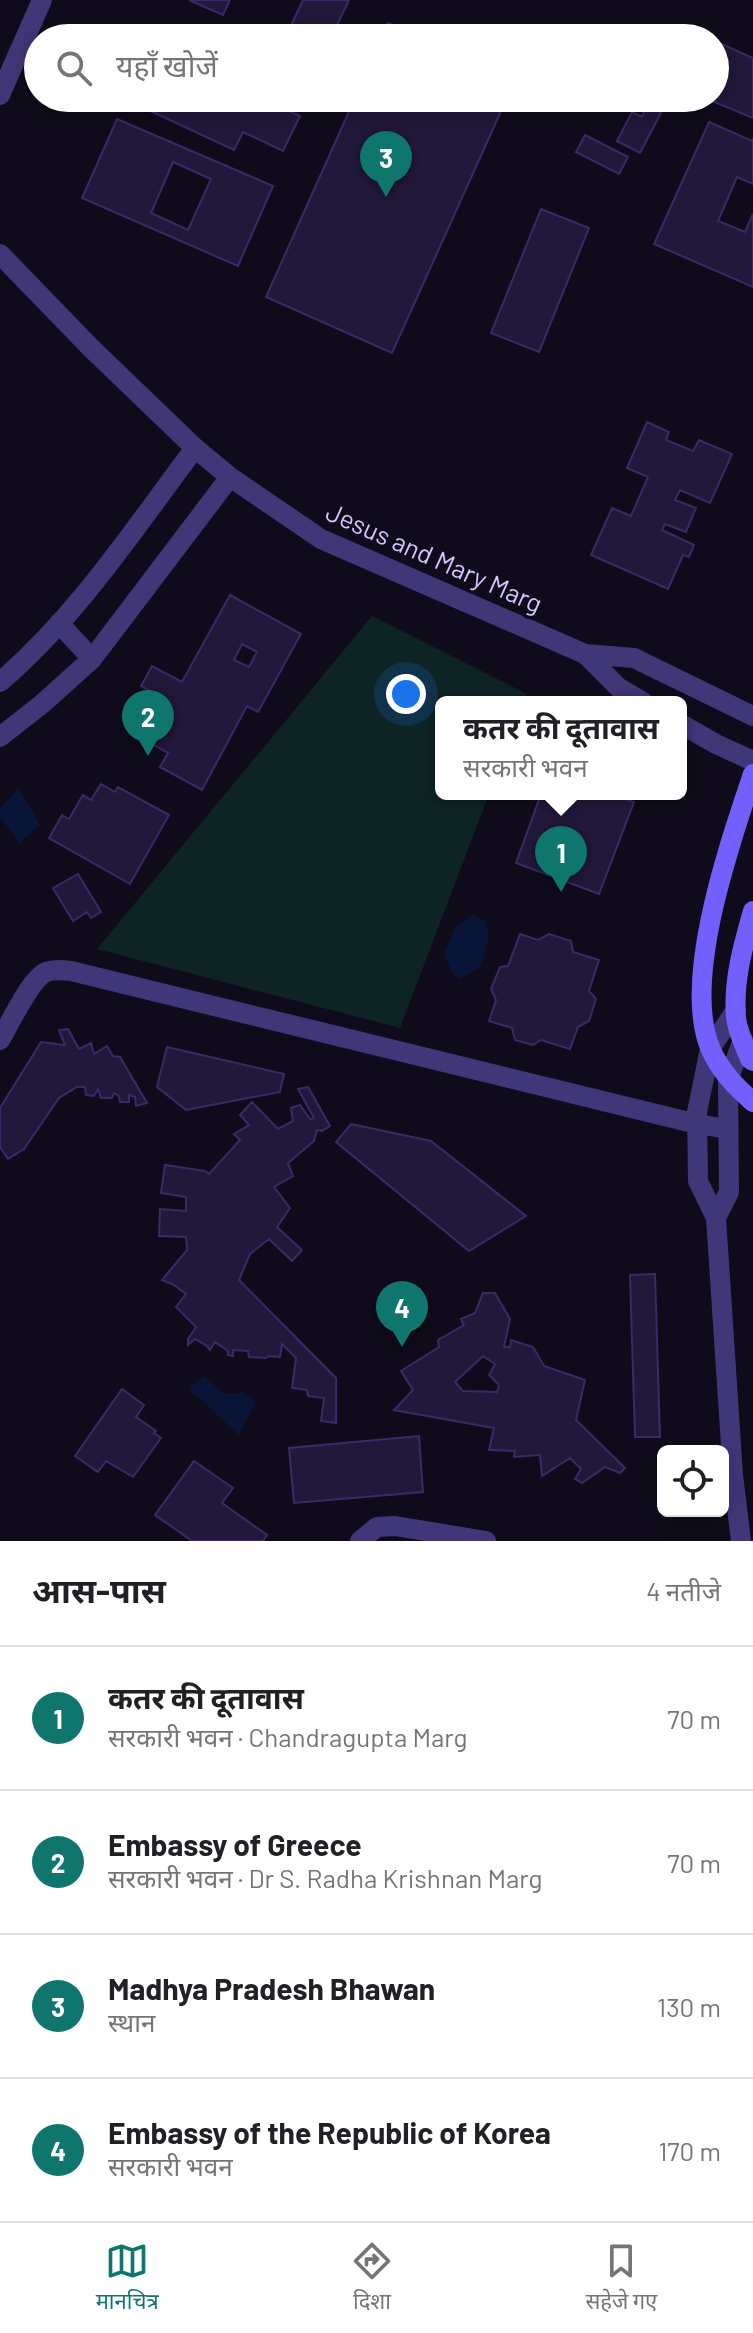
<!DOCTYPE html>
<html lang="hi">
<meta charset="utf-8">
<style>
body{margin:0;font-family:Barlow,"Noto Sans Devanagari",sans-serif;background:#f2f2f2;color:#202124}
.controls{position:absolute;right:24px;bottom:24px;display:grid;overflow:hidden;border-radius:12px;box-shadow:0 4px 20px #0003}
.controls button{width:72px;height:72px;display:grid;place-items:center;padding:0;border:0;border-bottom:2px solid #e0e0e0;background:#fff;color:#202124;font:40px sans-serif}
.you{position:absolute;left:406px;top:694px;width:28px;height:28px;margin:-20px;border:6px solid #fff;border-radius:50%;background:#1a73e8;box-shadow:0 0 0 12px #1a73e833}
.badge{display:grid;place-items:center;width:52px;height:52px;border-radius:50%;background:#0f766e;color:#fff;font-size:26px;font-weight:700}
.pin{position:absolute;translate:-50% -66px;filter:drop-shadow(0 2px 4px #0008)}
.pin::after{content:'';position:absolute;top:42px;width:28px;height:24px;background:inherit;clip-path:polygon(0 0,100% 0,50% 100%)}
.popup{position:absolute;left:435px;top:696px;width:252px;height:104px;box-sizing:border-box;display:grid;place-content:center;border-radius:12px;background:#fff;filter:drop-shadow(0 2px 6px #0005);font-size:26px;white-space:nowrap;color:#757577}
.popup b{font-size:30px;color:#202124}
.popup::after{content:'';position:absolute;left:50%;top:100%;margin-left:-16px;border:16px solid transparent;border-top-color:#fff}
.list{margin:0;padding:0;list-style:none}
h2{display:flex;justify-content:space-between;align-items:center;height:104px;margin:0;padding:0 32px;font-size:34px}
h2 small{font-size:26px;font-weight:400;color:#757577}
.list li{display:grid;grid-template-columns:52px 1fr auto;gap:24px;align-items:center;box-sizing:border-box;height:144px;padding:0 32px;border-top:2px solid #e0e0e0}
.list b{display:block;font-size:30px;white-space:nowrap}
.list p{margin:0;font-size:26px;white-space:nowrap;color:#757577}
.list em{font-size:26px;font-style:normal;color:#757577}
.icon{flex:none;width:44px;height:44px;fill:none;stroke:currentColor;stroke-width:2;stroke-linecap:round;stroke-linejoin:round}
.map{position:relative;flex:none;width:753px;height:1541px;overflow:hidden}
.search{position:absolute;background:#fff;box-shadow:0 4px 20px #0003;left:24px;right:24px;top:24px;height:88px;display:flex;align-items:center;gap:20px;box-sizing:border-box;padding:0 28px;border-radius:44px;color:#757577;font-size:30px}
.sheet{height:680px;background:#fff}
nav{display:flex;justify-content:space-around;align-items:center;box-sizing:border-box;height:112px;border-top:2px solid #e0e0e0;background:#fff;font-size:22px;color:#757577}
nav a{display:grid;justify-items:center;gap:4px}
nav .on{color:#0f766e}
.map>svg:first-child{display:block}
.green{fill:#0e2324}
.water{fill:#091536}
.building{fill:#22183b;stroke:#3c2a67;stroke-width:2;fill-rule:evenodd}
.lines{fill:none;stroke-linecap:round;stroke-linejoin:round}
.street{stroke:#403779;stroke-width:20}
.secondary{stroke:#725ffc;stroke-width:20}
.labels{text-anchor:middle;stroke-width:7;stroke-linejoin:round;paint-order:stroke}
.street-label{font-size:26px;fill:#d2c6fe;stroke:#0f0b1b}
</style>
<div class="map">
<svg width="753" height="1541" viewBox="0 0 753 1541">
<rect width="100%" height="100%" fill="#0f0b1b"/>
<path class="green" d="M372 616 527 694 524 702H441V794H489L400 1028 97 949Z"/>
<path class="water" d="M19 788 40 825 19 843 0 817V808Z
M472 915 486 921 489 938 481 967 459 979 452 973 444 954 454 929Z
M203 1376 225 1394 244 1392 256 1402 239 1435 189 1389Z"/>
<path class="building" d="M189 0H230L223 15Z
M303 0H349L331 38H285Z
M388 23 422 38H382Z
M715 41 753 58V118L705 98H715Z
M131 98H262L300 116 283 151 243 132 234 150 129 101Z
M355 98H507L392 353 266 297Z
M647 105 661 113 640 153 617 141 632 112 642 117Z
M117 119 273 186 238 266 82 198ZM173 162 211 179 188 230 151 213Z
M709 122 752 141 753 138V184L737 177 718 221 745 232 753 214V287L654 244Z
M585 135 628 157 619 174 576 152Z
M541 209 589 228 539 352 491 333Z
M647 422 669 432 666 440 693 451 699 440 732 454 710 503 680 490 675 500 696 508 686 532 665 524 662 530 694 545 689 557 683 555 668 589 591 555 612 508 631 516 648 477 627 468Z
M230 595 301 634 258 712 247 706 202 790 160 767 168 753 141 738 163 698 141 686 152 666 182 682ZM242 644 257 652 249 667 234 660Z
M101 784 115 792 118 787 169 815 130 884 49 838 62 815 69 819 83 795 91 800Z
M541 794H611L634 802 599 894 516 863Z
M78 874 101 912 91 918 87 912 73 921 53 888Z
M520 934 538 940 549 934 571 941 573 952 599 960 589 991 596 999 589 1021 578 1027 570 1049 541 1040 533 1045 515 1040 512 1028 489 1021 496 1000 491 989 500 967 508 966Z
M68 1029 79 1049 91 1043 94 1054 107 1046 113 1056 120 1057 147 1103 136 1106 135 1097 129 1095V1102H120L119 1096 114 1093 112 1098H101L98 1089 94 1096 86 1095 85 1087H77L59 1098 24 1149 8 1159 0 1147V1108L41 1042 65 1045 59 1030Z
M167 1047 284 1074 280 1092 186 1110 157 1087Z
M308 1087 330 1126 322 1131 317 1130 314 1141 288 1163 293 1176 274 1187 290 1208 277 1227 302 1250 292 1261 269 1239 250 1254 239 1280 336 1378V1423L321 1421 324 1398 308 1396 307 1390 292 1388 296 1358 282 1344 280 1357 268 1356 266 1358 249 1357 248 1351 233 1350V1356L228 1355V1351L215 1342 210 1350 207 1346 195 1339 188 1345V1339L196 1327 176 1307 186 1294 174 1285 162 1280 187 1250 186 1237 159 1236 160 1209 186 1211V1197L161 1193 165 1165 205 1171 209 1174 240 1140 234 1134 249 1125 240 1115 252 1102 278 1129 293 1121 291 1108 300 1105 310 1119 314 1118 298 1089Z
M351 1124 431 1141 526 1216 469 1251 336 1142Z
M655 1274 660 1437H635L630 1275Z
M483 1293H495L510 1319 504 1347H510L511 1340 533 1347 544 1366 585 1380 576 1420 625 1468 620 1473 605 1467 582 1483 575 1479 581 1469 570 1458 542 1476 540 1455 514 1457 515 1451 489 1450 494 1428 394 1410 413 1390 401 1371 439 1347 438 1340 464 1325 461 1319 475 1313ZM483 1356 495 1364 489 1375 499 1385 497 1392 463 1391 455 1382Z
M122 1389 144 1405 136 1417 156 1431 154 1433 161 1438 133 1477 106 1461 98 1472 75 1456Z
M419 1436 423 1492 294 1503 289 1448Z
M194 1461 233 1488 222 1503 267 1535 263 1541H192L155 1515Z"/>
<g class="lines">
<path class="street" d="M0 95 42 0
M0 254 91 348 195 448 230 477 321 539 585 654 619 688 643 702
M59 623 92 659
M585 654 634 658 753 716
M0 682C78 615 134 529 195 448
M681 724 716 744 753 761
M0 737 42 704 92 659 230 477
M736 1010 710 1049 697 1112 698 1181 716 1218 733 1475 741 1541
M0 1040C10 1024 30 979 46 972 55 969 62 970 71 971L697 1124 728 1129
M716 1218 729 1192 728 1080 743 1040
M360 1541 377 1527 395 1526 486 1541"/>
<path class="secondary" d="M753 774C730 843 681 982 711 1050 721 1072 736 1087 753 1102
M753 911C743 946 733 981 736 1017 737 1031 745 1046 750 1059L753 1061"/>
</g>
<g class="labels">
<g class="street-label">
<text transform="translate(434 558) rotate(24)" y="9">Jesus and Mary Marg</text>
</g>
</g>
</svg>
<div class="controls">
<button><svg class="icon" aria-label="locate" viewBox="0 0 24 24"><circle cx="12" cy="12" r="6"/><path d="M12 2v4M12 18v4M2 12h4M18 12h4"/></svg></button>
</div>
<div class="you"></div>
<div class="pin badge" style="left:561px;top:892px">1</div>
<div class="popup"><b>कतर की दूतावास</b>सरकारी भवन</div>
<div class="pin badge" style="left:148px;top:756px">2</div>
<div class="pin badge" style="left:386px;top:197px">3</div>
<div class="pin badge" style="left:402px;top:1347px">4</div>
<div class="search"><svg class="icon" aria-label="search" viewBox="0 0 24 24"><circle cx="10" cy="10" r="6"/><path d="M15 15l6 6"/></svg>यहाँ खोजें</div>
</div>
<section class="sheet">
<h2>आस-पास<small>4 नतीजे</small></h2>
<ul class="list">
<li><span class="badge">1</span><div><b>कतर की दूतावास</b><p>सरकारी भवन · Chandragupta Marg</p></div><em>70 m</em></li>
<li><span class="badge">2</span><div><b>Embassy of Greece</b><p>सरकारी भवन · Dr S. Radha Krishnan Marg</p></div><em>70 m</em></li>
<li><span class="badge">3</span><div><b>Madhya Pradesh Bhawan</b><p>स्थान</p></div><em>130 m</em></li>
<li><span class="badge">4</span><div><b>Embassy of the Republic of Korea</b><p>सरकारी भवन</p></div><em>170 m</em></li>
</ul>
</section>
<nav>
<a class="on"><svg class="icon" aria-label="map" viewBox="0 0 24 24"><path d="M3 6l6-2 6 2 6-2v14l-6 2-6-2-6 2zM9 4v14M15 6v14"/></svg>मानचित्र</a>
<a><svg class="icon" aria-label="directions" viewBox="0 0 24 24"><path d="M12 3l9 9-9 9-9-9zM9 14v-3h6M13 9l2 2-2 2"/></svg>दिशा</a>
<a><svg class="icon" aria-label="saved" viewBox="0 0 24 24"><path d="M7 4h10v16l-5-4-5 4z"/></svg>सहेजे गए</a>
</nav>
